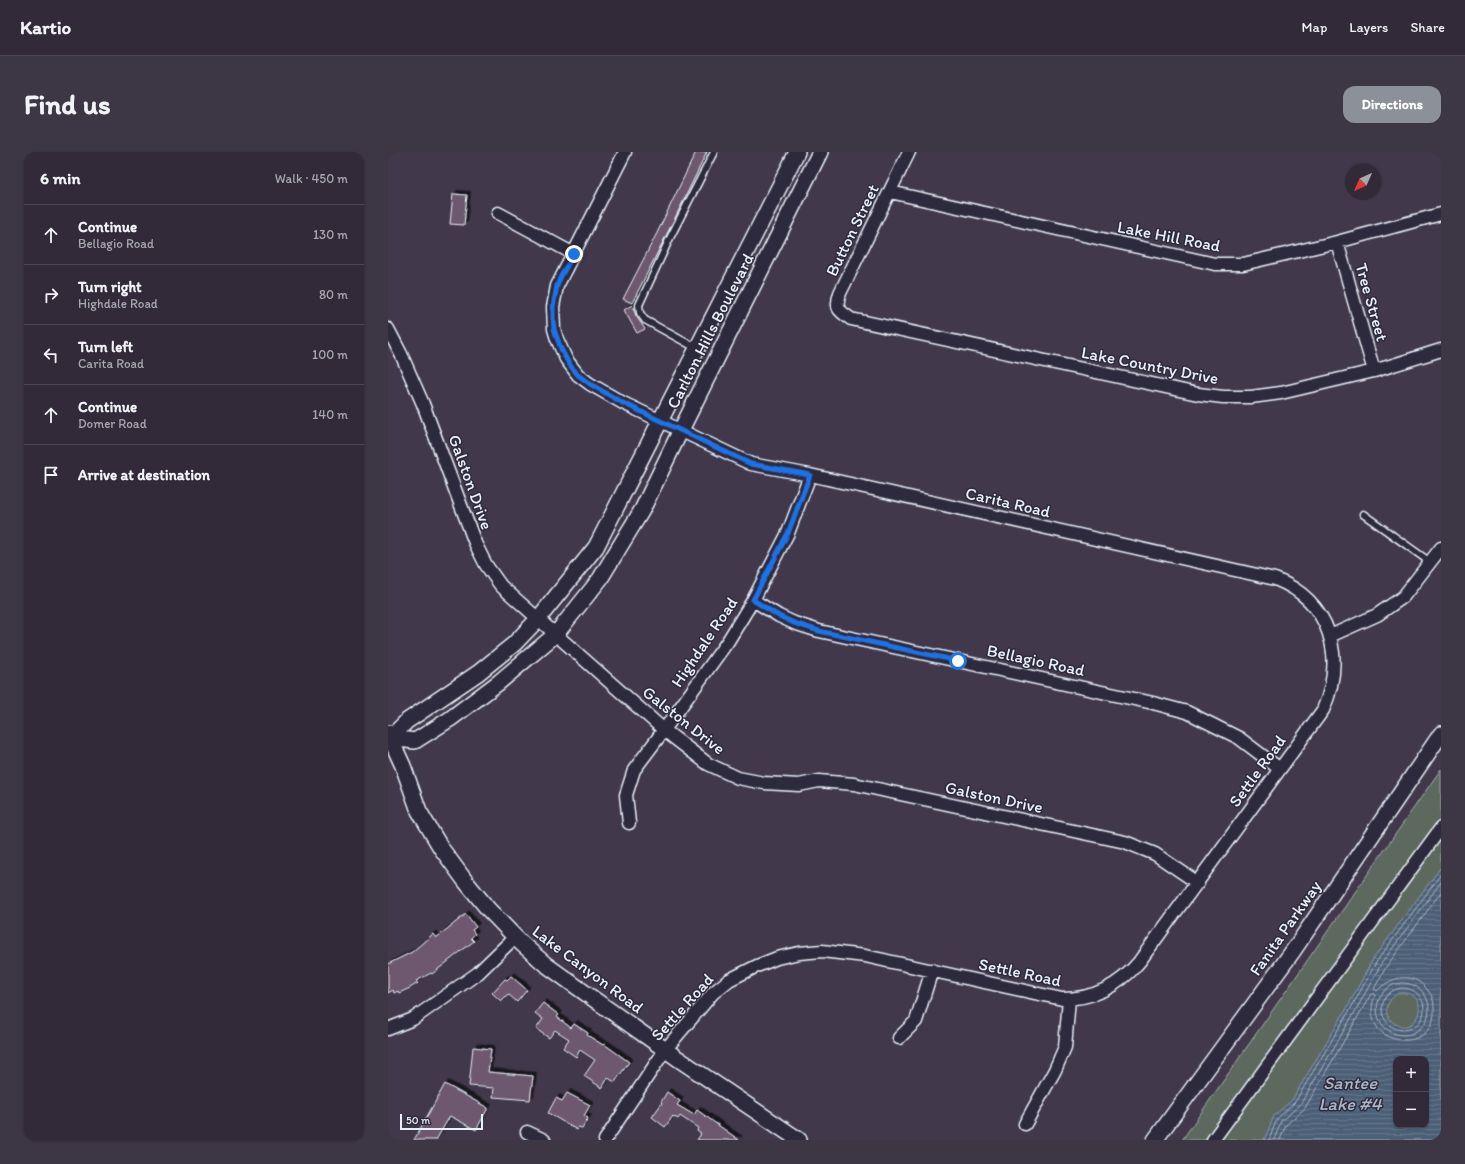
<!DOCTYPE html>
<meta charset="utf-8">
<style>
body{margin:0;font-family:Itim,sans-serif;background:#3d3644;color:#f1f3f6}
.controls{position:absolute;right:12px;bottom:12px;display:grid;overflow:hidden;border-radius:8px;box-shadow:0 1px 3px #0004}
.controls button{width:36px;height:36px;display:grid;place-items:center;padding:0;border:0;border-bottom:1px solid #4d4653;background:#322a39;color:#f1f3f6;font:20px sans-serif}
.compass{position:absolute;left:957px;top:12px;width:36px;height:36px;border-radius:50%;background:#322a39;box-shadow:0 1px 3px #0004;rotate:225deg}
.scale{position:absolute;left:12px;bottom:10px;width:83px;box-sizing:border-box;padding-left:4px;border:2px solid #e8f1f8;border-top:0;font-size:11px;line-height:14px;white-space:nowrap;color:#e8f1f8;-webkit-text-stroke:3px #2f2a3d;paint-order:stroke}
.stop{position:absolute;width:12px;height:12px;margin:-9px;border:3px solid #1a73e8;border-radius:50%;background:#fff}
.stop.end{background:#1a73e8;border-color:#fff;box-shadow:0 1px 4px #0008}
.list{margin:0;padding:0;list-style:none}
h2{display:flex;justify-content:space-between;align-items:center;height:52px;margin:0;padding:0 16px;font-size:17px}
h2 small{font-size:13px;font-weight:400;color:#a8a7ae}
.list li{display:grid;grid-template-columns:26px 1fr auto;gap:12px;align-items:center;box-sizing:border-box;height:60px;padding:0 16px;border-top:1px solid #4d4653}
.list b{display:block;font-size:15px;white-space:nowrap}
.list p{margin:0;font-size:13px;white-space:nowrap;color:#a8a7ae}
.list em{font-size:13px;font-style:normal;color:#a8a7ae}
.icon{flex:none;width:22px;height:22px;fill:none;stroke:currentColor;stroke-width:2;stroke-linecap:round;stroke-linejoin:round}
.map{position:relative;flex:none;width:1053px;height:988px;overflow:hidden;border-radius:12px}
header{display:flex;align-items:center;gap:24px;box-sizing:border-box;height:56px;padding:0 20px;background:#322a39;border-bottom:1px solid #4d4653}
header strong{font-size:19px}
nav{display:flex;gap:22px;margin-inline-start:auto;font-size:14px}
.intro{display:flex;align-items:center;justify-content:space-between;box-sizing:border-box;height:96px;padding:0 24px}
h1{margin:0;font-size:28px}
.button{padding:10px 18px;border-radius:12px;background:#8c9099;color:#fff;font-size:14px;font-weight:700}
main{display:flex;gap:24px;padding:0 24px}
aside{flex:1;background:#322a39;border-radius:12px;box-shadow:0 1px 3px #0004}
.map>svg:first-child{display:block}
.park{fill:#5d695e;stroke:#a2adab;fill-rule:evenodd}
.water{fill:url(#water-rules);stroke:#8a99ab;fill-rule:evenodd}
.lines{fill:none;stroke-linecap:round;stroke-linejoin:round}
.shore{stroke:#aab7c4;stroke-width:1}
.building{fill:#6d5970;stroke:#e8f1f8;filter:url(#shadow)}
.service-casing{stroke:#e8f1f8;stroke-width:9}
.minor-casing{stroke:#e8f1f8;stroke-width:15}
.tertiary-casing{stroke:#e8f1f8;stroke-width:18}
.service{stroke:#2f2a3d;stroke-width:6}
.minor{stroke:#2f2a3d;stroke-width:12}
.tertiary{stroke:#2f2a3d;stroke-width:15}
.route{stroke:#1a73e8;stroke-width:5}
.labels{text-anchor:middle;stroke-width:3;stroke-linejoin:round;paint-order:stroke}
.street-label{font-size:17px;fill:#e8f1f8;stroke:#2f2a3d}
.water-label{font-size:18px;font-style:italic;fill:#aab7c4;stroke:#2f2a3d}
</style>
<header>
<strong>Kartio</strong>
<nav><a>Map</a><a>Layers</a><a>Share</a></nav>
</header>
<div class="intro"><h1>Find us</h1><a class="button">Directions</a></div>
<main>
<aside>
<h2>6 min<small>Walk · 450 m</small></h2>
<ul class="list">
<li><svg class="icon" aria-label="ahead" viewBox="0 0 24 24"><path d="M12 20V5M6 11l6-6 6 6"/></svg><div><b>Continue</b><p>Bellagio Road</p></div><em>130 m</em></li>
<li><svg class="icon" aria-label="right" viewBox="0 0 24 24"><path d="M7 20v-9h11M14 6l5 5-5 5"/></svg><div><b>Turn right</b><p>Highdale Road</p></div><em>80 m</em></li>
<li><svg class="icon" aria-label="left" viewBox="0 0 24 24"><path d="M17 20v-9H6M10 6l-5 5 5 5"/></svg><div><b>Turn left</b><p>Carita Road</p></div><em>100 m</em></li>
<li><svg class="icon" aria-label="ahead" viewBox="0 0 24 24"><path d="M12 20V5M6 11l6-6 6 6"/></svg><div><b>Continue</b><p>Domer Road</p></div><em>140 m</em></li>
<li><svg class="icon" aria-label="arrive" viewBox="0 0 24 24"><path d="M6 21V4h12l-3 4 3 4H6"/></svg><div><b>Arrive at destination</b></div></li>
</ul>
</aside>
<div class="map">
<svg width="1053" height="988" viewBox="0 0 1053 988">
<defs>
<pattern id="water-rules" width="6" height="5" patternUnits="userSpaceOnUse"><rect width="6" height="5" fill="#4c5f77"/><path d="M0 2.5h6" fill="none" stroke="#66768b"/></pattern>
<filter id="shadow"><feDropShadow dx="3.5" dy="-3.5" stdDeviation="0" flood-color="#0009"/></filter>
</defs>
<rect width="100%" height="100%" fill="#42384c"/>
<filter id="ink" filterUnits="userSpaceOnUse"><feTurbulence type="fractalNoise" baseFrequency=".025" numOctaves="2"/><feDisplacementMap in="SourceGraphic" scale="8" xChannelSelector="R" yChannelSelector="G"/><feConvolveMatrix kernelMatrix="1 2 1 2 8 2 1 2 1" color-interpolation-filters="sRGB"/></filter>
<g filter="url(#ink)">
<path class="park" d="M1053 617V988H794ZM1008 907H1038V973H1008Z"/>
<path class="water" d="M1053 715V988H876L886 964 904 948 960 854 985 807ZM1011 841C1044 837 1032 887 1006 871 993 863 999 847 1011 841ZM1008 907H1038V973H1008Z"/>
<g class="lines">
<path class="shore" d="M989 857a26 26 0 1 1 52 0a26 26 0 1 1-52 0Z
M994 857a21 21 0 1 1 42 0a21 21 0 1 1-42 0Z
M881 988 889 967 907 950 963 856 989 809 1053 722
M886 988 893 969 912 953 968 858 993 812 1053 730
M892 988 898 973 917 956 983 842H986L987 843C968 894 1045 905 1046 860 1046 853 1046 846 1041 840 1027 819 1004 823 989 839L986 837 998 815 1053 740"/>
</g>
<path class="building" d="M308 0H319L289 62 244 151 235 147 269 81Z
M65 42 79 43 76 73 62 72Z
M244 153 248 164 257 177 249 181 236 158Z
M78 762 88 775 84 778 87 782 83 786 86 789 44 822 43 821 28 829 30 831 22 836 11 841 10 839 6 841 5 838 0 841V812L24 800 45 782 48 786Z
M123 824 139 838 129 850 120 842 113 849 104 841 117 827 119 828Z
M155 851 171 863 169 865 183 876 186 872 200 881 199 883 215 893 216 892 241 910 227 930 220 926 214 936 196 924 207 908 192 898 188 905 175 896 181 887 167 878 161 886 148 877 155 867 147 861Z
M85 895 103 897 100 920 145 924 142 948 105 945 106 936 81 934Z
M57 932 100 956 88 978 62 964 48 988H26Z
M279 940 292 949 289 953 306 963 309 958 351 988H309L313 982 309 979 310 976 292 964 290 967 285 964 277 975 264 965 274 951 273 950Z
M179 941 202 953 196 964 200 966 194 976 190 975 189 978 160 961 168 946 174 949Z"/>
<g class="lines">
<defs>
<path id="service" d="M308 196 257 168 252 161 251 153 282 86 326 0
M975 362 1042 410"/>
<path id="minor" d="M521 0 452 141C447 157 450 158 463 167L810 242 835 245H863L893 241 986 219 1053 198
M502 40 827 112H855L949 90 1053 62
M110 61 186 102
M949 90 986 219
M0 177 13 202 35 252 87 391 98 413 113 434 276 578 320 612 350 626 376 631 411 633 431 629 466 632 737 690 767 702 810 731
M365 448 391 464 406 471 431 479 765 551 799 560 851 586 892 617
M942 484 989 463 1015 445 1053 396
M241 671 238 643 246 618 276 578 340 489 365 448 400 381 422 323
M0 877 25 867 90 821 127 785
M511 886 528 869 544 818
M637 972 667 918 677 895 681 847
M139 980 156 988
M217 988 277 898 325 841 341 828 369 814 389 806 411 801 434 799 477 804 674 847C705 847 731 834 751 810L935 558C958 505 943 449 887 427L422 323 363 312 235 251 202 232 190 223 178 207 169 187 166 177 165 155 169 134 237 0
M825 988 1053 676"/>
<path id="tertiary" d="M0 581 15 614 31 659 53 696 78 730 100 757 133 791 157 812 207 848 289 906 411 988
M2 586 27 589 62 567 110 531 168 482 212 427 254 358 288 288 432 0
M2 586 19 569 90 521 126 492 150 467 208 395 409 0
M767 988 905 799 1053 582"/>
</defs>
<use href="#service" class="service-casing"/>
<use href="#minor" class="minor-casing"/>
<use href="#tertiary" class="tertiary-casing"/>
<use href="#service" class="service"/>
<use href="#minor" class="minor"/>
<use href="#tertiary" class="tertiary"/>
</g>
</g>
<g class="lines" filter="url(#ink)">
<path class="route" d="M186 102 173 124 169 134 165 155V166L166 177 173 197 181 212 190 223 202 232 235 251 363 312 422 323 400 381 365 448 391 464 406 471 431 479 570 509"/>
</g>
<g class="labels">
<g class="street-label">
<text transform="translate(464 78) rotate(-64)" y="6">Button Street</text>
<text transform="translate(781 84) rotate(11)" y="6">Lake Hill Road</text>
<text transform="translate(984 150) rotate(74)" y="6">Tree Street</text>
<text transform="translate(322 179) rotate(-63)" y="6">Carlton Hills Boulevard</text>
<text transform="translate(762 213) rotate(11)" y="6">Lake Country Drive</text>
<text transform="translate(83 330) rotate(70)" y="6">Galston Drive</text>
<text transform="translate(620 350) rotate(13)" y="6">Carita Road</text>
<text transform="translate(316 490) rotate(-56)" y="6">Highdale Road</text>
<text transform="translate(648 508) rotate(12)" y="6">Bellagio Road</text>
<text transform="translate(296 568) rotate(38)" y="6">Galston Drive</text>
<text transform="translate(869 619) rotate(-54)" y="6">Settle Road</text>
<text transform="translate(606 645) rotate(12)" y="6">Galston Drive</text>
<text transform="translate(897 776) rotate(-55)" y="6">Fanita Parkway</text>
<text transform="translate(200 817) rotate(37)" y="6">Lake Canyon Road</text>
<text transform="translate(632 820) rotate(12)" y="6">Settle Road</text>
<text transform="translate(294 855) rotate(-48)" y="6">Settle Road</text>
</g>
<g class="water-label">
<text x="962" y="937">Santee<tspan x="962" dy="21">Lake #4</tspan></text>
</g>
</g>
</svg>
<div class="controls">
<button>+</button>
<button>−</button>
</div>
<svg class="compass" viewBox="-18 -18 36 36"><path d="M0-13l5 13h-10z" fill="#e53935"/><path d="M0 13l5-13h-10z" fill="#a8a7ae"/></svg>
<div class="scale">50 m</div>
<div class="stop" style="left:570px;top:509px"></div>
<div class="stop end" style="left:186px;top:102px"></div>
</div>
</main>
